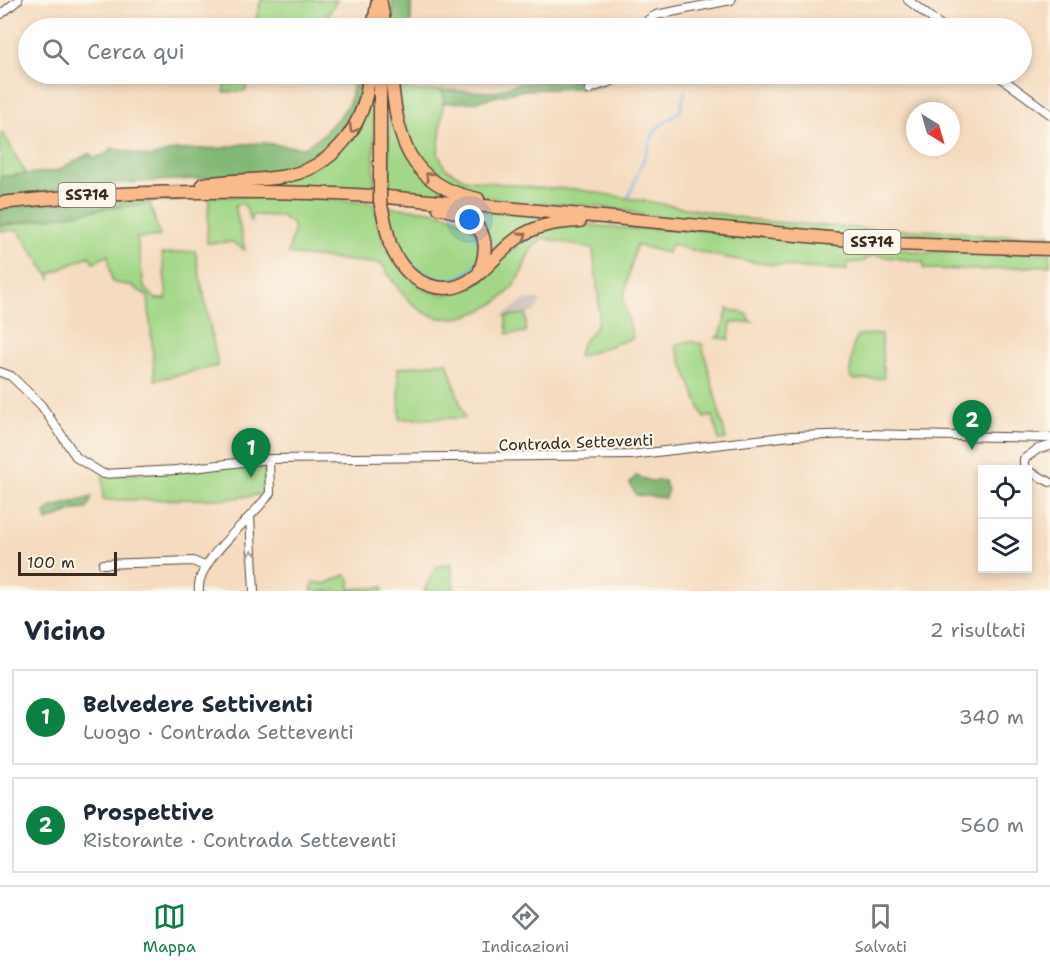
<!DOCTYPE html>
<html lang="it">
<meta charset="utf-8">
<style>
body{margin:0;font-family:"Shantell Sans",sans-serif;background:#f2f2f3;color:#1f2937}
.controls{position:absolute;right:18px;bottom:18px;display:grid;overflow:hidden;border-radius:0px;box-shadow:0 3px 9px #0003}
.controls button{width:54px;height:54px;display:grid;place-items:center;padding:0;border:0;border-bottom:2px solid #e0e1e3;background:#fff;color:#1f2937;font:30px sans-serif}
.compass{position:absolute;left:906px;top:102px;width:54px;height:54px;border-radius:50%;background:#fff;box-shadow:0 3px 9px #0003;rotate:143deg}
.scale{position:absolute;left:18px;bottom:15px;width:99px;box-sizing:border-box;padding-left:6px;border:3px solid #3b2a1e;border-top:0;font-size:16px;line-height:21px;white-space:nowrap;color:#3b2a1e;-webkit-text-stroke:4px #fbf7ec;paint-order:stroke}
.you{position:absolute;left:470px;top:220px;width:21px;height:21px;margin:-15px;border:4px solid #fff;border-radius:50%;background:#1a73e8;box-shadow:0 0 0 9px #1a73e833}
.badge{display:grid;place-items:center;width:39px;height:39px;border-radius:50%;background:#0b8043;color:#fff;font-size:20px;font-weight:700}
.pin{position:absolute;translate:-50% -50px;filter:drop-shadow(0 2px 3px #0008)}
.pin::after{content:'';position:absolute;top:32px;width:21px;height:18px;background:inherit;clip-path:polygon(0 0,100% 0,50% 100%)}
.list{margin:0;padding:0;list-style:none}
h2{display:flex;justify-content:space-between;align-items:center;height:78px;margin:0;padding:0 24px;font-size:26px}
h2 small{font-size:20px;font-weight:400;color:#747a83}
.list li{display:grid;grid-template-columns:39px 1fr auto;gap:18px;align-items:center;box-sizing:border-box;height:96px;margin:0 12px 12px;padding:0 12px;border:2px solid #e0e1e3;border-radius:0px}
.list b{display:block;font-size:22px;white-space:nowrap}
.list p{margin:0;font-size:20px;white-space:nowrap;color:#747a83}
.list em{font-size:20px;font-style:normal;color:#747a83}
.icon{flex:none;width:33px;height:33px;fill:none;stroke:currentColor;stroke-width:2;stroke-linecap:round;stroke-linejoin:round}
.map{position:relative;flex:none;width:1050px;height:591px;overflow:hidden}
.search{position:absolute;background:#fff;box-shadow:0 3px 9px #0003;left:18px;right:18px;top:18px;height:66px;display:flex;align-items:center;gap:15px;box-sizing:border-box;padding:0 21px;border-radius:33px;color:#747a83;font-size:22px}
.sheet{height:294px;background:#fff}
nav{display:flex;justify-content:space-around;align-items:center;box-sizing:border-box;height:84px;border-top:2px solid #e0e1e3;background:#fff;font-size:16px;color:#747a83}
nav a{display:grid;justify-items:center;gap:3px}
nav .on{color:#0b8043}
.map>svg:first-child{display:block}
.industrial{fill:#cfc0ba}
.green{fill:#a3d787;stroke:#6f8052;stroke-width:1.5}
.forest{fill:#82b874;stroke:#5e7149;stroke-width:1.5}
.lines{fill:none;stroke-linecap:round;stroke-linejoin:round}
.stream{stroke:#80b7ef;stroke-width:2}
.minor-casing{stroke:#574536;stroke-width:10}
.trunk-casing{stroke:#574536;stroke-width:15}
.minor{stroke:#fff;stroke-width:8}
.trunk{stroke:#fabb8c;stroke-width:12}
.trunk-bridge-casing{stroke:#574536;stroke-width:15;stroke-linecap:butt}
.trunk-bridge{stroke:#fabb8c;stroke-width:12}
.oneway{stroke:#916b50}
.oneway2{stroke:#a79f9a}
.labels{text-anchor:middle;stroke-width:4.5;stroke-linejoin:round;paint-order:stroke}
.shield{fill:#fbf7ec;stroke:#75685c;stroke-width:1.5}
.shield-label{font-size:15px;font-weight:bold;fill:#3b2a1e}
.street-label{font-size:16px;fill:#3b2a1e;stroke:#fbf7ec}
</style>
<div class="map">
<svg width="1050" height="591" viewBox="0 0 1050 591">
<rect width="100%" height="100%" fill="#fbf7ec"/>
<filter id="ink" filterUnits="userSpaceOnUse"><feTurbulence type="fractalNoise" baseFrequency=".0167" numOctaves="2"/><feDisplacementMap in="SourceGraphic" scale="12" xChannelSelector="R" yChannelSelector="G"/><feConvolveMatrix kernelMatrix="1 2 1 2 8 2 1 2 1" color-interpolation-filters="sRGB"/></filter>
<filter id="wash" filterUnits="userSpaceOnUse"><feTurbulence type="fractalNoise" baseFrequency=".008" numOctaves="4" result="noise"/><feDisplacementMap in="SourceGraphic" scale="24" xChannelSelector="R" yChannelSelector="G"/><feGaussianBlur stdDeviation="1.35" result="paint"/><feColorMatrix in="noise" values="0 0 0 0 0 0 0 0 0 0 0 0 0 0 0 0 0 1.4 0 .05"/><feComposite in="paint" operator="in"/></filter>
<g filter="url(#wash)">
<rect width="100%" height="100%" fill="#f5dbbf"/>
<path class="industrial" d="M539 299 540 304 533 313 501 317 524 300Z"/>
<path class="green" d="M261 0H337L320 28H258L254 26Z
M224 74H247L246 91 224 92Z
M374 74V191L256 186 254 182 357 132 371 101Z
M389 74 403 144 455 198 389 191Z
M398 87H412L415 91 441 90 444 98 438 153 445 168 464 179 538 188 575 189 761 221 866 229 951 231 989 236 1050 234V242L967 241 920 235 881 238 646 216C543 185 412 240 398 87Z
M3 133 26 174 0 177V135Z
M275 196 374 203 384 246 422 289 444 295 473 287 528 235 569 224 638 229 710 230 887 247 926 253 956 250 1050 253V265L983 270 924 269 923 262 873 255 862 262 847 263V270C787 268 727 262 671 244L668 253 636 245 623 300 633 338 578 357C579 339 594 336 598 321 602 307 594 266 593 249L543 238C522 253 528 267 515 284 497 308 454 329 424 312 405 301 393 282 382 264L288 254 294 231 292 223 281 216 252 215 251 222 246 207 240 203 235 206 245 250 232 242 207 243 209 198 183 197Z
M150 204 160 236 137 238 144 287 156 299H167L162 254 195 251 218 366 155 380 148 296 132 286 112 282 108 255 94 263 89 256 50 274 51 279 18 230 0 231V226L108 208Z
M388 207C425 211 451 207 479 235V264C455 291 414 287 399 252 393 238 390 222 388 207Z
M457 208 555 217 487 259 489 247Z
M728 309 748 314 750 322H755L731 323 729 339 716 338 720 336Z
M526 314V332L507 334 506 316Z
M881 334 884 378 853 380 850 375 853 346 858 335Z
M688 341 702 344 726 439 719 440 713 416 704 418 675 345Z
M447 362 465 418 400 419 398 368Z
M265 463 264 494 227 499 103 500V476Z
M451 563 454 591H424L436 567Z
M345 575 350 579V589L383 587V591H311L314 582 326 584Z"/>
<path class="forest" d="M392 0H411V28H394Z
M355 74H367L353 128 311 165 259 175 90 185 0 198V177L56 171 90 153 94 159 110 152 111 148 150 157 175 150 223 148 243 144 264 143 303 148 321 136 340 116 349 103Z
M605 74H616L598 87 524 90 473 102 443 103 444 95 441 90 495 92 519 83 566 81Z
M183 197V200C172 202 164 201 152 201L150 204 108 208 0 226V208L75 201Z
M636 476 650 481H664L668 489 665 498 636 495 630 483Z
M92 497 87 509 75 510 47 521 45 513 52 507Z"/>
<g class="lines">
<path class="stream" d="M629 196 655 130 680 111 685 91
M474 236 478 244
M408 261C429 280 458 289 477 261"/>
</g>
</g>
<g filter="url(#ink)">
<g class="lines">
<defs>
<path id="minor" d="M908 0 944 28
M0 15 18 0
M643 28 648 20 656 15 731 0
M996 74 1050 114
M589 90C599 82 612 86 619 74
M0 372 11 376 41 405 77 458 103 474 176 470 269 459 631 455 791 436 862 434 1050 438
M1024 470V459L1038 449 1050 446
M1028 471 1050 482
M250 517 254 591
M103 564 193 561 206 567
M199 591C195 560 253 519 270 493L269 459"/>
<path id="trunk" d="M381 3 385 28
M373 28 378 0
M391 74C397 136 406 185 478 199
M380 140V74
M203 184C229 180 255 181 281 177 334 169 366 125 369 74
M387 197 894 244 1050 249
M0 203C124 190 248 189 373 196
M439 208C476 215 495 234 479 273
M390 244C397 261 408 277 426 284 471 302 490 255 522 235 541 224 560 222 580 221"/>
</defs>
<use href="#minor" class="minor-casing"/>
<use href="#trunk" class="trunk-casing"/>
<use href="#minor" class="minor"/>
<use href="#trunk" class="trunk"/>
<defs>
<path id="trunk-bridge" d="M380 140V201L390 244"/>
</defs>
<use href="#trunk-bridge" class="trunk-bridge-casing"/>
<use href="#trunk-bridge" class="trunk-bridge"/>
</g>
<defs><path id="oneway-chevron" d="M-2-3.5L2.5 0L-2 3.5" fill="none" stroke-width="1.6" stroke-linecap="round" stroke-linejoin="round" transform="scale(1.5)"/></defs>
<g class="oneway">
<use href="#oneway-chevron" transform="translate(353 129) rotate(121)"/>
<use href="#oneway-chevron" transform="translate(429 176) rotate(-138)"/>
<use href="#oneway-chevron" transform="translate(523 236) rotate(-32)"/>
</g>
<use class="oneway2" href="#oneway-chevron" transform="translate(252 554) rotate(-94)"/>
</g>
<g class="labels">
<g class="shield">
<rect x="58.5" y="183" width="57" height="24" rx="4.5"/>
<rect x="843.5" y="230" width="57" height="24" rx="4.5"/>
</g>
<g class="shield-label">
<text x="87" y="200">SS714</text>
<text x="872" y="247">SS714</text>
</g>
<g class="street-label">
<text transform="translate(576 442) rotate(-2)" y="6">Contrada Setteventi</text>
</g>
</g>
</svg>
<div class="controls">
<button><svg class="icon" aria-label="locate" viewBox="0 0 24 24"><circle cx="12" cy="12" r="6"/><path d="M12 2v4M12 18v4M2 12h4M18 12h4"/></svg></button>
<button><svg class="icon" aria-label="layers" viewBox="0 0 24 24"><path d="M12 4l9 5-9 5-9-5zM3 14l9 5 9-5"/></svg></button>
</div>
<svg class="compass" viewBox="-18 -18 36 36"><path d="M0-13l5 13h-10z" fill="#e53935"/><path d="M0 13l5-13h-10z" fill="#747a83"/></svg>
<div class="scale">100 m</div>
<div class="you"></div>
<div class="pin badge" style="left:251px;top:478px">1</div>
<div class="pin badge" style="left:972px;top:450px">2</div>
<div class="search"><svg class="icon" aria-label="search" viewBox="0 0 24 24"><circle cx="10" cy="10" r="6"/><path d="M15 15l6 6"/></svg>Cerca qui</div>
</div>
<section class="sheet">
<h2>Vicino<small>2 risultati</small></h2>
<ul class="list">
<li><span class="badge">1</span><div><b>Belvedere Settiventi</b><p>Luogo · Contrada Setteventi</p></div><em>340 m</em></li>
<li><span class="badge">2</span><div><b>Prospettive</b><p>Ristorante · Contrada Setteventi</p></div><em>560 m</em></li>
</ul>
</section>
<nav>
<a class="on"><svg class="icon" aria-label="map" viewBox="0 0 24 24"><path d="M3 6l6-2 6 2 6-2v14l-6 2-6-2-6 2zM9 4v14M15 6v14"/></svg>Mappa</a>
<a><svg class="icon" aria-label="directions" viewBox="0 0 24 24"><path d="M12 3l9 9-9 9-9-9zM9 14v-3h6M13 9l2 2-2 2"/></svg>Indicazioni</a>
<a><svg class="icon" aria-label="saved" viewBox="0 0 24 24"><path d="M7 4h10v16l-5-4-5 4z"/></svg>Salvati</a>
</nav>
